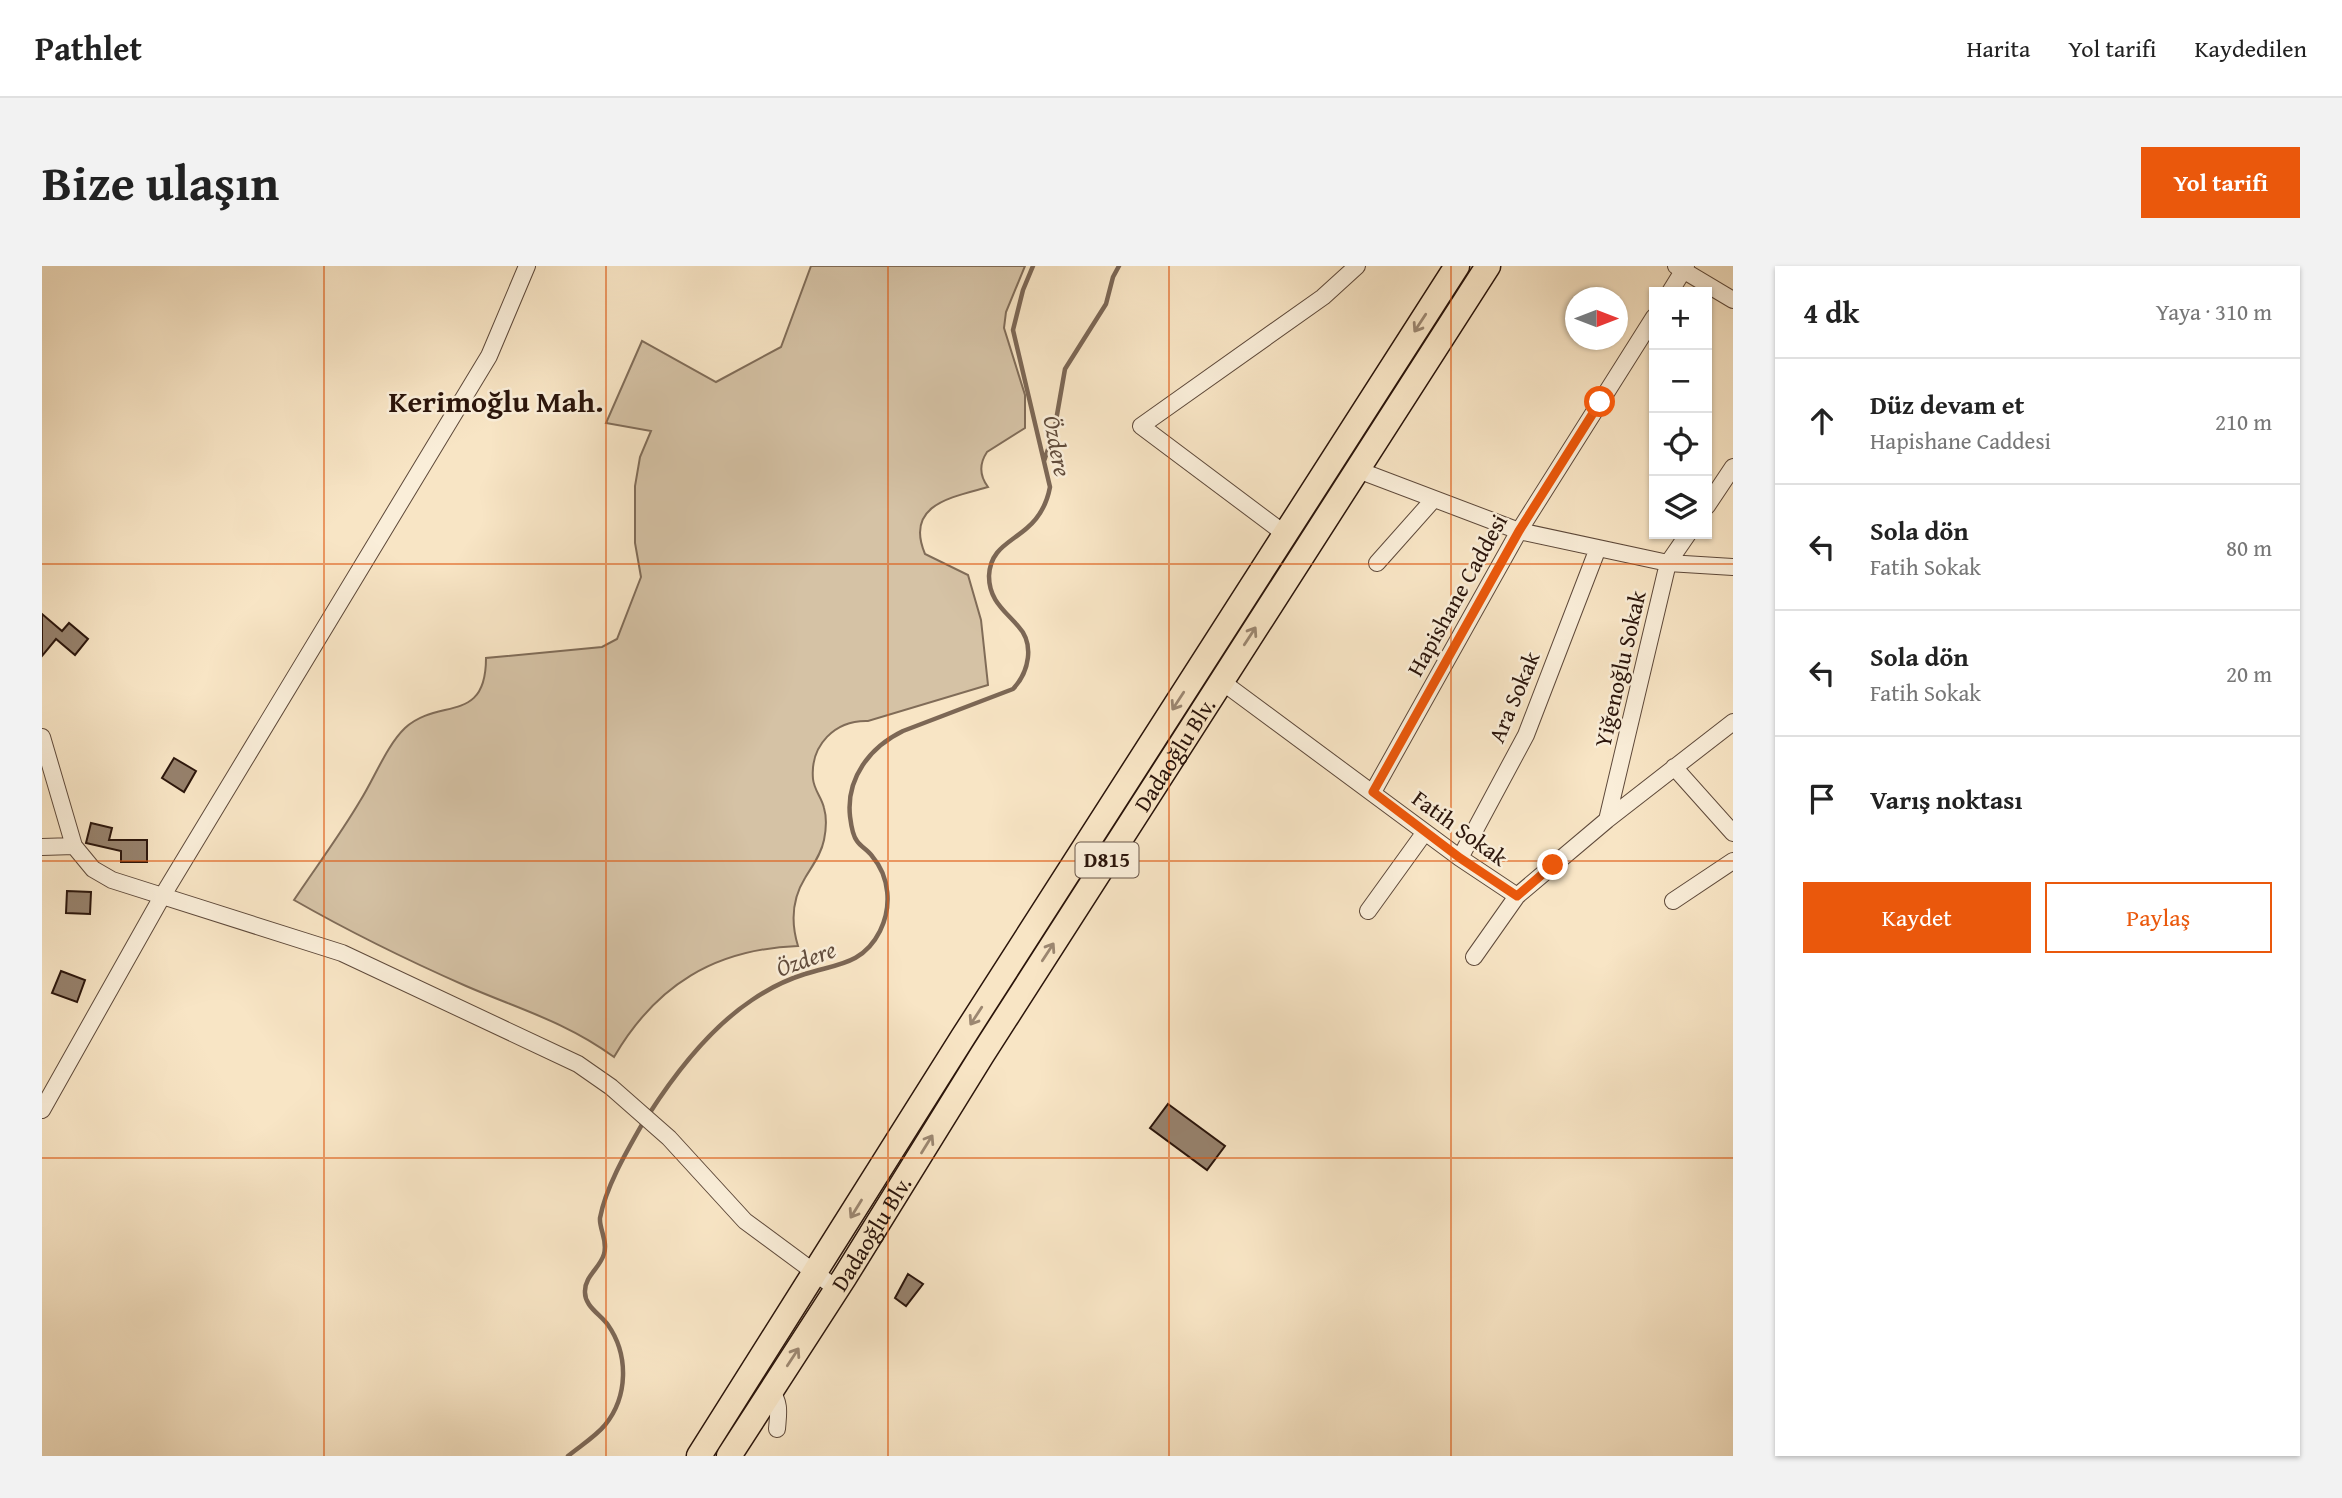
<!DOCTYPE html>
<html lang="tr">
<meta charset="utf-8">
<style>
body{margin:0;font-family:"Gentium Book Plus",serif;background:#f2f2f2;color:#222}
.controls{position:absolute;right:21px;top:21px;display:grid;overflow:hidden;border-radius:0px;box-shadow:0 2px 5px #0004}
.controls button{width:63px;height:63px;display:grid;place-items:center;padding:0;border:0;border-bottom:2px solid #e0e0e0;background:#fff;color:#222;font:35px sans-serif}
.compass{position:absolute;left:1523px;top:21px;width:63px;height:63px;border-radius:50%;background:#fff;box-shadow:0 2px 5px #0004;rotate:90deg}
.stop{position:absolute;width:21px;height:21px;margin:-16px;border:5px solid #ea580c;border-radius:50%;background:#fff}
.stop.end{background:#ea580c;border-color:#fff;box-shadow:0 2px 7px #0008}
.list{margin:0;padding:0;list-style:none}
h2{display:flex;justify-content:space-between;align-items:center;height:91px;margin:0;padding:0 28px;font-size:30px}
h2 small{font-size:23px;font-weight:400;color:#767676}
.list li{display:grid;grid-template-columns:46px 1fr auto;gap:21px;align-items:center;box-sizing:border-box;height:126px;padding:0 28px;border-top:2px solid #e0e0e0}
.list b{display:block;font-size:26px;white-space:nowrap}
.list p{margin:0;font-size:23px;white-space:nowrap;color:#767676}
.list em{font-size:23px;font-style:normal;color:#767676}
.actions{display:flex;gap:14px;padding:21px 28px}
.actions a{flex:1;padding:16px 0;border:2px solid #ea580c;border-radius:0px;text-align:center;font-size:24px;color:#ea580c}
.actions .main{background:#ea580c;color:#fff}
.icon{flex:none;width:38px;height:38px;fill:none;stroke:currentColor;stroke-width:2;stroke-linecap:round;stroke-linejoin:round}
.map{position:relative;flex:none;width:1691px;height:1190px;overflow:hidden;border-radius:0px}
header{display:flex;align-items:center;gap:42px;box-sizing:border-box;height:98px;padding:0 35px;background:#fff;border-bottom:2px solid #e0e0e0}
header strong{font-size:33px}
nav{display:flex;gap:38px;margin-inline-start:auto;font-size:24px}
.intro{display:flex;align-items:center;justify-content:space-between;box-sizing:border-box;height:168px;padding:0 42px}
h1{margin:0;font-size:49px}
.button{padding:18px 32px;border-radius:0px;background:#ea580c;color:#fff;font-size:24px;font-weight:700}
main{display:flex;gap:42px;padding:0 42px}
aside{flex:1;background:#fff;border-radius:0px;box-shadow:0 2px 5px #0004}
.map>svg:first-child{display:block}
.green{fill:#d5c2a5;stroke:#806c58;stroke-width:2}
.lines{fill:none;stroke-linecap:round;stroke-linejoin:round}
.stream{stroke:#7c6755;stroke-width:4.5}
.building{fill:#96816c;stroke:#2b150b;stroke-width:2}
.minor-casing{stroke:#5e493a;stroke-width:18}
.highway-casing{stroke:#2b150b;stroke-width:27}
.minor{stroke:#faeed9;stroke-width:16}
.highway{stroke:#f8e5c5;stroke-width:24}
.oneway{stroke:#9c8771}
.route{stroke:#ea580c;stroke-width:9}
.grid{fill:none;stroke:#df560c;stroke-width:2;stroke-opacity:0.55}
.labels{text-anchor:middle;stroke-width:5;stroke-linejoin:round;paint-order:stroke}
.shield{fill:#faeed9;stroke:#695649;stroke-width:2}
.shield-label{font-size:21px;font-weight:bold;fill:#2b150b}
.street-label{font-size:23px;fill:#2b150b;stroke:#faeed9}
.water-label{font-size:24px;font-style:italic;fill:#614c3c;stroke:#faeed9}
.district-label{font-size:30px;font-weight:bold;fill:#2b150b;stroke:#faeed9}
</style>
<header>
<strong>Pathlet</strong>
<nav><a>Harita</a><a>Yol tarifi</a><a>Kaydedilen</a></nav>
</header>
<div class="intro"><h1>Bize ulaşın</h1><a class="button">Yol tarifi</a></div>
<main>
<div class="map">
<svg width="1691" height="1190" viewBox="0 0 1691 1190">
<rect width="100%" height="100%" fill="#f8e5c5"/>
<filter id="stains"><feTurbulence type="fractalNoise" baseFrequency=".00286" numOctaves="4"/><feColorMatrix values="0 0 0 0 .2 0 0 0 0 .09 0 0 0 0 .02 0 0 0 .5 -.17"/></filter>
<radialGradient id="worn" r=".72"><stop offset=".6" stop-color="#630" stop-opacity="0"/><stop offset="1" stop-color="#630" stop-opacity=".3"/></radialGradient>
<path class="green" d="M769 0H983L964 46 962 62 983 129V162L945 186C937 198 937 209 946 221 911 231 862 238 883 288L926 309 939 354 946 419 826 455C793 454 768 479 771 513 772 524 780 532 782 542 785 552 784 564 782 574 779 589 770 600 763 612 750 633 749 657 756 680 673 683 614 719 572 791 524 756 477 743 424 720 365 694 308 666 252 634 274 601 298 569 318 535 332 513 345 479 363 462 397 431 444 459 444 392L560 381 575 373 599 311 593 277V220L598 191 609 165 564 157 600 75 674 116 739 81Z"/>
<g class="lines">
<path class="stream" d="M1002 195 1012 166 1023 103 1064 38 1071 11 1077 0
M607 848C634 806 668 762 710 734 726 723 744 714 763 708 794 698 821 699 838 665 850 641 848 611 830 590 826 584 819 581 815 575 810 569 809 558 808 550 804 512 828 481 861 465L971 423C987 406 993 378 976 360 962 344 947 334 947 310 948 283 968 277 985 262 998 251 1005 237 1008 221L971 64 981 24 991 0
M526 1190C538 1180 553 1171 563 1159 586 1131 587 1089 566 1059 558 1048 542 1040 543 1025 543 1010 558 1002 562 988 566 974 557 963 558 952 564 920 586 883 602 855"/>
</g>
<path class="building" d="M0 348 20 365 27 357 46 373 33 389 14 373 0 390Z
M132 492 154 505 142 526 120 512Z
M49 557 70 562 67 574H105V596H79V585L44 577Z
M25 625 49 626 48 648 24 647Z
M19 705 43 714 35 736 10 727Z
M1126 838 1183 880 1165 904 1108 862Z
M866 1008 881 1018 864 1040 853 1032Z"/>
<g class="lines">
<defs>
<path id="minor" d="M1634 0 1691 34
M1628 26 1644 0
M1316 204 1477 265 1626 297 1691 301
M1665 240 1691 201
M1243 268 1099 160 1281 31 1315 0
M1335 297 1391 234
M1179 415 1418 592 1475 630 1565 554 1691 456
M0 471 32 580 51 603 70 614 300 687 536 798 569 821 627 872 703 955 795 1023
M1632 501 1691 567
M1331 526 1477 265 1612 51
M1565 554 1626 297 1646 268
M0 581 32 580
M1418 592 1484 469 1556 282
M1631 635 1691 595
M1326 645 1383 566
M1432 691 1475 630
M0 844 121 629 447 90 485 0
M729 1125C739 1137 736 1149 735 1163"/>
<g id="highway">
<path d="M657 1190 921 771 1415 0"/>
<path id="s1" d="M687 1190 802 1012 940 789 1446 0"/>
</g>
</defs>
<use href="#minor" class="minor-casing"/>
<use href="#highway" class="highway-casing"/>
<use href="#minor" class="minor"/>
<use href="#highway" class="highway"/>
</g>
<defs><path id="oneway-shaft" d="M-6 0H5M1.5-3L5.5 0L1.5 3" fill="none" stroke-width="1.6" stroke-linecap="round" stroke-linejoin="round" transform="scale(1.75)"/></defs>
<g class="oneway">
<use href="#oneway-shaft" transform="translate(1378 57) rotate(123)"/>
<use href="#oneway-shaft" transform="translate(1208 370) rotate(-57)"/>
<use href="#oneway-shaft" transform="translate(1136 435) rotate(123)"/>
<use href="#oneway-shaft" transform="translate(1006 686) rotate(-57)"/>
<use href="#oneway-shaft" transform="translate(934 750) rotate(123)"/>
<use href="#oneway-shaft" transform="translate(885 878) rotate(-58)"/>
<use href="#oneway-shaft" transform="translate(814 943) rotate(122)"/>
<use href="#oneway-shaft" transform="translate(751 1091) rotate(-57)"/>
</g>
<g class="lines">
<path class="route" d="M1511 599 1475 630 1418 592 1331 526 1477 265 1558 136"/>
</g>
<path class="grid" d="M282 0V1190M564 0V1190M846 0V1190M1127 0V1190M1409 0V1190M0 298H1691M0 595H1691M0 892H1691"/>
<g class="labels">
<rect class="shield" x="1033.5" y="576.5" width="63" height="35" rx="5"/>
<g class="shield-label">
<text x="1065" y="601">D815</text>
</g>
<g class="street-label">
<text transform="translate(1415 329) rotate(-61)" y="8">Hapishane Caddesi</text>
<text transform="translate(1578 403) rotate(-77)" y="8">Yiğenoğlu Sokak</text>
<text transform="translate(1472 431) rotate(-67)" y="8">Ara Sokak</text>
<text dy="8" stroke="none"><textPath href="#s1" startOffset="831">Dadaoğlu Blv.</textPath></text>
<text transform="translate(1418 562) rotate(36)" y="8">Fatih Sokak</text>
<text dy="8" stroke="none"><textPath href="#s1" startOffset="264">Dadaoğlu Blv.</textPath></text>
</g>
<g class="water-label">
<text transform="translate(1015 180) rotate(79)" y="8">Özdere</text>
<text transform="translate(764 693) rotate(-20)" y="8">Özdere</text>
</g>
<g class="district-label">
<text x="454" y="146">Kerimoğlu Mah.</text>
</g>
</g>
<rect width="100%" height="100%" filter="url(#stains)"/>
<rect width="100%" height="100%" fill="url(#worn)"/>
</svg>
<div class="controls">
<button>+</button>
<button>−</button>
<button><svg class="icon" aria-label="locate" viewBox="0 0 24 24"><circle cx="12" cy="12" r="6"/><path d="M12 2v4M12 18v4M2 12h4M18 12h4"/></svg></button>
<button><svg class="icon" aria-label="layers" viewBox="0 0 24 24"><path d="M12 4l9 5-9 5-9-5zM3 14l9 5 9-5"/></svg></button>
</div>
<svg class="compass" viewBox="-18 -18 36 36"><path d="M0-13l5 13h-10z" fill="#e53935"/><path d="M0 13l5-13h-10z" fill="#767676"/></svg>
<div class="stop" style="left:1558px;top:136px"></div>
<div class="stop end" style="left:1511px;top:599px"></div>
</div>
<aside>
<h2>4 dk<small>Yaya · 310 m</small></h2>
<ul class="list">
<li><svg class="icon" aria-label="ahead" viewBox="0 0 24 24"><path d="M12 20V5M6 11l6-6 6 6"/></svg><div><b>Düz devam et</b><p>Hapishane Caddesi</p></div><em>210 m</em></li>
<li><svg class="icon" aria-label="left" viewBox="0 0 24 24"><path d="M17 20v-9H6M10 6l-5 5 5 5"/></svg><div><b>Sola dön</b><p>Fatih Sokak</p></div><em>80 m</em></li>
<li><svg class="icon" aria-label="left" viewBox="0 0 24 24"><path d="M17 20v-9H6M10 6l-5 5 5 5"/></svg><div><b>Sola dön</b><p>Fatih Sokak</p></div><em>20 m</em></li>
<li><svg class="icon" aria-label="arrive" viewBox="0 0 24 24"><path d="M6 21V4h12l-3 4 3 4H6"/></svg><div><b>Varış noktası</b></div></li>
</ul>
<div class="actions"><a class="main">Kaydet</a><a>Paylaş</a></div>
</aside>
</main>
